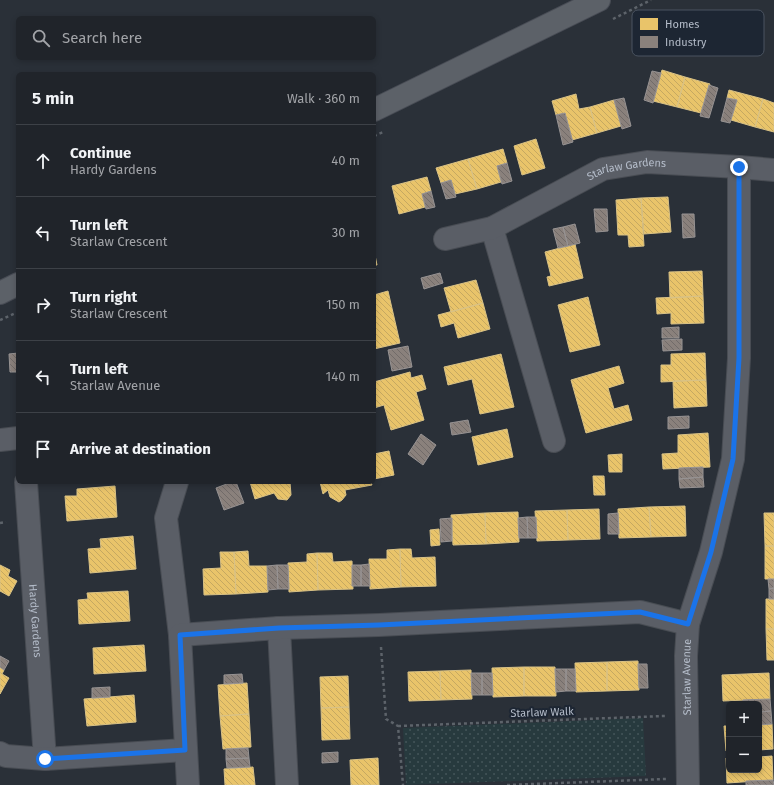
<!DOCTYPE html>
<meta charset="utf-8">
<style>
body{margin:0;font-family:"Fira Sans",sans-serif;background:#282c32;color:#f1f3f6}
.controls{position:absolute;right:12px;bottom:12px;display:grid;overflow:hidden;border-radius:6px;box-shadow:0 2px 6px #0003}
.controls button{width:36px;height:36px;display:grid;place-items:center;padding:0;border:0;border-bottom:1px solid #3d4147;background:#20242a;color:#f1f3f6;font:20px sans-serif}
.stop{position:absolute;width:12px;height:12px;margin:-9px;border:3px solid #1a73e8;border-radius:50%;background:#fff}
.stop.end{background:#1a73e8;border-color:#fff;box-shadow:0 1px 4px #0008}
.list{margin:0;padding:0;list-style:none}
h2{display:flex;justify-content:space-between;align-items:center;height:52px;margin:0;padding:0 16px;font-size:17px}
h2 small{font-size:13px;font-weight:400;color:#a2a4a8}
.list li{display:grid;grid-template-columns:26px 1fr auto;gap:12px;align-items:center;box-sizing:border-box;height:72px;padding:0 16px;border-top:1px solid #3d4147}
.list b{display:block;font-size:15px;white-space:nowrap}
.list p{margin:0;font-size:13px;white-space:nowrap;color:#a2a4a8}
.list em{font-size:13px;font-style:normal;color:#a2a4a8}
.icon{flex:none;width:22px;height:22px;fill:none;stroke:currentColor;stroke-width:2;stroke-linecap:round;stroke-linejoin:round}
.map{position:relative;flex:none;width:774px;height:785px;overflow:hidden}
.search{position:absolute;background:#20242a;box-shadow:0 2px 6px #0003;left:16px;top:16px;width:360px;height:44px;display:flex;align-items:center;gap:10px;box-sizing:border-box;padding:0 14px;border-radius:6px;color:#a2a4a8;font-size:15px}
.panel{position:absolute;background:#20242a;box-shadow:0 2px 6px #0003;left:16px;top:72px;width:360px;height:412px;border-radius:6px}
.map>svg:first-child{display:block}
.grass{fill:url(#grass-dots)}
.homes{fill:url(#homes-back-hatch);stroke:#d9c286}
.industry{fill:url(#industry-back-hatch);stroke:#979393}
.lines{fill:none;stroke-linecap:round;stroke-linejoin:round}
.minor-casing{stroke:#484c53;stroke-width:24}
.primary-casing{stroke:#484c55;stroke-width:24}
.path{stroke:#5d636a;stroke-width:2.5;stroke-dasharray:3 3;stroke-linecap:butt}
.minor{stroke:#5a5e66;stroke-width:22}
.primary{stroke:#5c6168;stroke-width:22}
.route{stroke:#1a73e8;stroke-width:5}
.labels{text-anchor:middle;stroke-width:4;stroke-linejoin:round;paint-order:stroke}
.street-label{font-size:11px;fill:#b4bcc9;stroke:#1d2633}
.key{fill:#1d2633;stroke:#4a5360;stroke-width:1}
.key-label{font-size:11px;fill:#b4bcc9}
</style>
<div class="map">
<svg width="774" height="785" viewBox="0 0 774 785">
<defs>
<pattern id="grass-dots" width="8" height="8" patternUnits="userSpaceOnUse"><rect width="8" height="8" fill="#273a3e"/><path d="M2 2h.1M6 6h.1" fill="none" stroke="#445559" stroke-width="1.8" stroke-linecap="round"/></pattern>
<pattern id="homes-back-hatch" width="6" height="6" patternUnits="userSpaceOnUse"><rect width="6" height="6" fill="#e9c46a"/><path d="M-1 5l2 2M0 0l6 6M5-1l2 2" fill="none" stroke="#c5a861"/></pattern>
<pattern id="industry-back-hatch" width="6" height="6" patternUnits="userSpaceOnUse"><rect width="6" height="6" fill="#8a817c"/><path d="M-1 5l2 2M0 0l6 6M5-1l2 2" fill="none" stroke="#716b69"/></pattern>
</defs>
<rect width="100%" height="100%" fill="#2a3038"/>
<path class="grass" d="M643 718 646 776 406 785 403 728Z"/>
<path class="homes" d="M662 70 685 77 677 107 653 101Z
M685 77 710 84 701 113 677 107Z
M729 90 763 99 755 127 731 120 737 100 727 98Z
M576 94 579 109 590 107 597 133 572 140 565 113 556 115 552 101Z
M763 99 774 103V132L755 127Z
M614 100 621 126 597 133 590 107Z
M536 139 545 168 522 175 514 146Z
M503 149 507 163 497 166 501 182 477 189 468 159Z
M468 159 477 189 455 194 451 180 441 183 436 168Z
M427 177 431 191 422 194 425 207 399 214 392 186Z
M668 197 671 232 644 234 641 198Z
M641 198 644 246 629 247 628 235H618L616 200Z
M575 244 583 278 549 286 547 277 551 276 545 252Z
M374 250 377 265H374Z
M702 271 703 296 670 298 669 272Z
M476 280 483 303 451 312 444 288Z
M388 291 400 343 374 349V295Z
M703 296 704 323 671 324V313L657 314 656 298Z
M588 297 600 345 570 352 558 305Z
M483 303 490 329 458 338 454 323 441 327 438 315Z
M705 353 706 380 661 382V365H671V354Z
M501 354 514 407 480 414 472 379 448 385 444 367Z
M619 366 624 383 608 388 614 409 628 405 632 420 586 433 571 380Z
M410 372 411 378 422 375 426 389 416 392 424 420 391 430 384 405 374 408V382Z
M706 380 707 406 674 408 673 381Z
M507 429 513 457 478 465 472 437Z
M708 433 710 467 663 469 662 454 678 453V435Z
M389 451 394 475 374 479V454Z
M622 454V472H609L608 455Z
M593 476H604L605 495H594Z
M250 482H290L291 495 287 500 278 499 274 493 255 499Z
M320 482H371L372 485 345 490 346 495 342 500 339 502 330 497 328 490 323 494Z
M115 486 117 517 67 521 65 496H77V489Z
M685 506 686 536 651 537 649 507Z
M649 507 651 537 619 538 618 509Z
M599 509 600 539 568 540 567 510Z
M567 510 568 540 537 541 535 511Z
M518 512 519 542 486 544 485 513Z
M485 513 486 544 453 545 451 515Z
M764 513H774V546H765Z
M439 529 440 545 431 546 430 530Z
M133 536 136 569 90 573 88 549 101 548 100 539Z
M765 546H774V579H765Z
M400 549 401 587 370 589 369 559H387V550Z
M400 549H411L412 558 435 557 436 586 401 587Z
M248 551 249 566H267L268 592 236 594 234 552Z
M220 552H234L236 594 204 595 203 569 221 568Z
M317 553H332L333 562 352 561 353 589 318 590Z
M317 553 318 590 289 592 288 563 307 562V554Z
M0 565 10 570 8 576 17 581 9 596 0 591Z
M128 591 130 621 79 624 78 600 88 599 87 593Z
M766 599H774V629H766Z
M766 629H774V660H767Z
M144 645 146 671 94 674 93 648Z
M638 661 639 690 607 691V662Z
M607 662V691L576 692 575 663Z
M0 667 4 670 2 674 9 678 0 694Z
M524 667V696L493 697 492 668Z
M524 667H555L556 696H524Z
M471 670 472 699 441 700 440 671Z
M440 671 441 700 409 701 408 672Z
M769 673 770 699 723 701 722 675Z
M348 676 349 707 321 708 320 677Z
M247 683 249 714 220 716 218 685Z
M134 695 136 722 87 726 84 699Z
M349 707 350 739 322 740 321 708Z
M249 714 251 747 223 749 220 716Z
M772 724 773 749 759 750V725Z
M724 726H729V751H726Z
M772 756 773 780 727 783 726 758H729V770H759V757Z
M378 758 379 785H351L350 760Z
M253 767 255 785H225L224 769Z"/>
<path class="industry" d="M652 71 661 73 653 103 644 100Z
M709 85 718 88 709 118 700 116Z
M624 98 631 126 622 129 614 100Z
M727 98 737 100 730 123 721 121Z
M565 113 573 142 563 145 556 115Z
M507 163 512 181 502 184 497 166Z
M451 180 456 197 446 199 441 183Z
M431 191 435 207 426 209 422 194Z
M594 209H607L608 231 596 232Z
M682 214H694L695 237 683 238Z
M575 224 580 243 568 246 563 227Z
M563 227 568 246 558 248 553 229Z
M440 273 443 283 424 289 421 278Z
M679 327V338H662V328Z
M682 339V350L663 351 662 340Z
M408 346 412 367 392 371 388 350Z
M18 353V372H10L9 354Z
M689 416V428L668 429V417Z
M468 420 471 432 452 435 450 423Z
M421 434 436 445 423 465 408 454Z
M703 467V477L679 479V468Z
M703 477 704 487 680 488 679 479Z
M232 482H236L244 503 224 510 216 488Z
M618 513 619 534H608V514Z
M527 517 528 538H519L518 518Z
M527 517H536L537 538H528Z
M452 518V541L441 542 440 519Z
M369 564 370 586H361V565Z
M277 565H288L289 589H278Z
M277 565 278 589 268 590 267 566Z
M352 565H361V586H352Z
M768 579H774V588L769 589Z
M774 588V599H769V589Z
M0 656 9 661 4 670 0 667Z
M638 664H647L648 688H639Z
M555 669H566V691L556 692Z
M566 669H575L576 691H566Z
M471 673H482V695H472Z
M482 673H492L493 695H482Z
M242 674 243 683 224 684V675Z
M110 687V697L92 698V688Z
M770 699 771 711 759 712V704H743V700Z
M771 711 772 724 759 725V712Z
M248 748 249 758 226 759V749Z
M338 752V762L322 763V753Z
M249 758 250 767 227 768 226 759Z
M773 780 774 785H746V781Z"/>
<g class="lines">
<defs>
<g id="minor">
<path d="M492 228 554 441"/>
<path id="s1" d="M445 239 492 228 603 169 647 162 739 167 774 170"/>
<path d="M0 440 18 438"/>
<path id="s2" d="M26 482 45 759"/>
<path d="M177 482 166 518 180 635"/>
<path d="M279 628 287 785"/>
<path d="M0 753 6 756 45 759 185 750"/>
<path d="M188 785 180 635 279 628 379 625 640 612 688 624"/>
<path id="s3" d="M688 785 686 656 688 624 711 552 733 459 739 358V167"/>
</g>
<path id="primary" d="M374 110 599 0
M0 293 18 284"/>
</defs>
<use href="#minor" class="minor-casing"/>
<use href="#primary" class="primary-casing"/>
<path class="path" d="M613 19 651 0
M374 136 383 132
M0 320 18 312
M0 523 6 522
M381 647 386 719 398 726 403 785
M398 726 665 716
M507 785 666 779"/>
<use href="#minor" class="minor"/>
<use href="#primary" class="primary"/>
</g>
<g class="lines">
<path class="route" d="M45 759 185 750 180 635 279 628 379 625 640 612 688 624 711 552 733 459 739 358V167"/>
</g>
<g class="labels">
<g class="street-label">
<text dy="4" stroke="none"><textPath href="#s1" startOffset="197">Starlaw Gardens</textPath></text>
<text dy="4" stroke="none"><textPath href="#s2" startOffset="139">Hardy Gardens</textPath></text>
<text dy="4" stroke="none"><textPath href="#s3" startOffset="108">Starlaw Avenue</textPath></text>
<text transform="translate(542 712) rotate(-2)" y="4">Starlaw Walk</text>
</g>
</g>
<rect x="632" y="10" width="132" height="46" rx="6" class="key"/>
<rect x="640" y="18" width="18" height="12" fill="#e9c46a"/>
<rect x="640" y="36" width="18" height="12" fill="#8a817c"/>
<g class="key-label">
<text x="665" y="28">Homes</text>
<text x="665" y="46">Industry</text>
</g>
</svg>
<div class="controls">
<button>+</button>
<button>−</button>
</div>
<div class="stop" style="left:45px;top:759px"></div>
<div class="stop end" style="left:739px;top:167px"></div>
<div class="search"><svg class="icon" aria-label="search" viewBox="0 0 24 24"><circle cx="10" cy="10" r="6"/><path d="M15 15l6 6"/></svg>Search here</div>
<section class="panel">
<h2>5 min<small>Walk · 360 m</small></h2>
<ul class="list">
<li><svg class="icon" aria-label="ahead" viewBox="0 0 24 24"><path d="M12 20V5M6 11l6-6 6 6"/></svg><div><b>Continue</b><p>Hardy Gardens</p></div><em>40 m</em></li>
<li><svg class="icon" aria-label="left" viewBox="0 0 24 24"><path d="M17 20v-9H6M10 6l-5 5 5 5"/></svg><div><b>Turn left</b><p>Starlaw Crescent</p></div><em>30 m</em></li>
<li><svg class="icon" aria-label="right" viewBox="0 0 24 24"><path d="M7 20v-9h11M14 6l5 5-5 5"/></svg><div><b>Turn right</b><p>Starlaw Crescent</p></div><em>150 m</em></li>
<li><svg class="icon" aria-label="left" viewBox="0 0 24 24"><path d="M17 20v-9H6M10 6l-5 5 5 5"/></svg><div><b>Turn left</b><p>Starlaw Avenue</p></div><em>140 m</em></li>
<li><svg class="icon" aria-label="arrive" viewBox="0 0 24 24"><path d="M6 21V4h12l-3 4 3 4H6"/></svg><div><b>Arrive at destination</b></div></li>
</ul>
</section>
</div>
